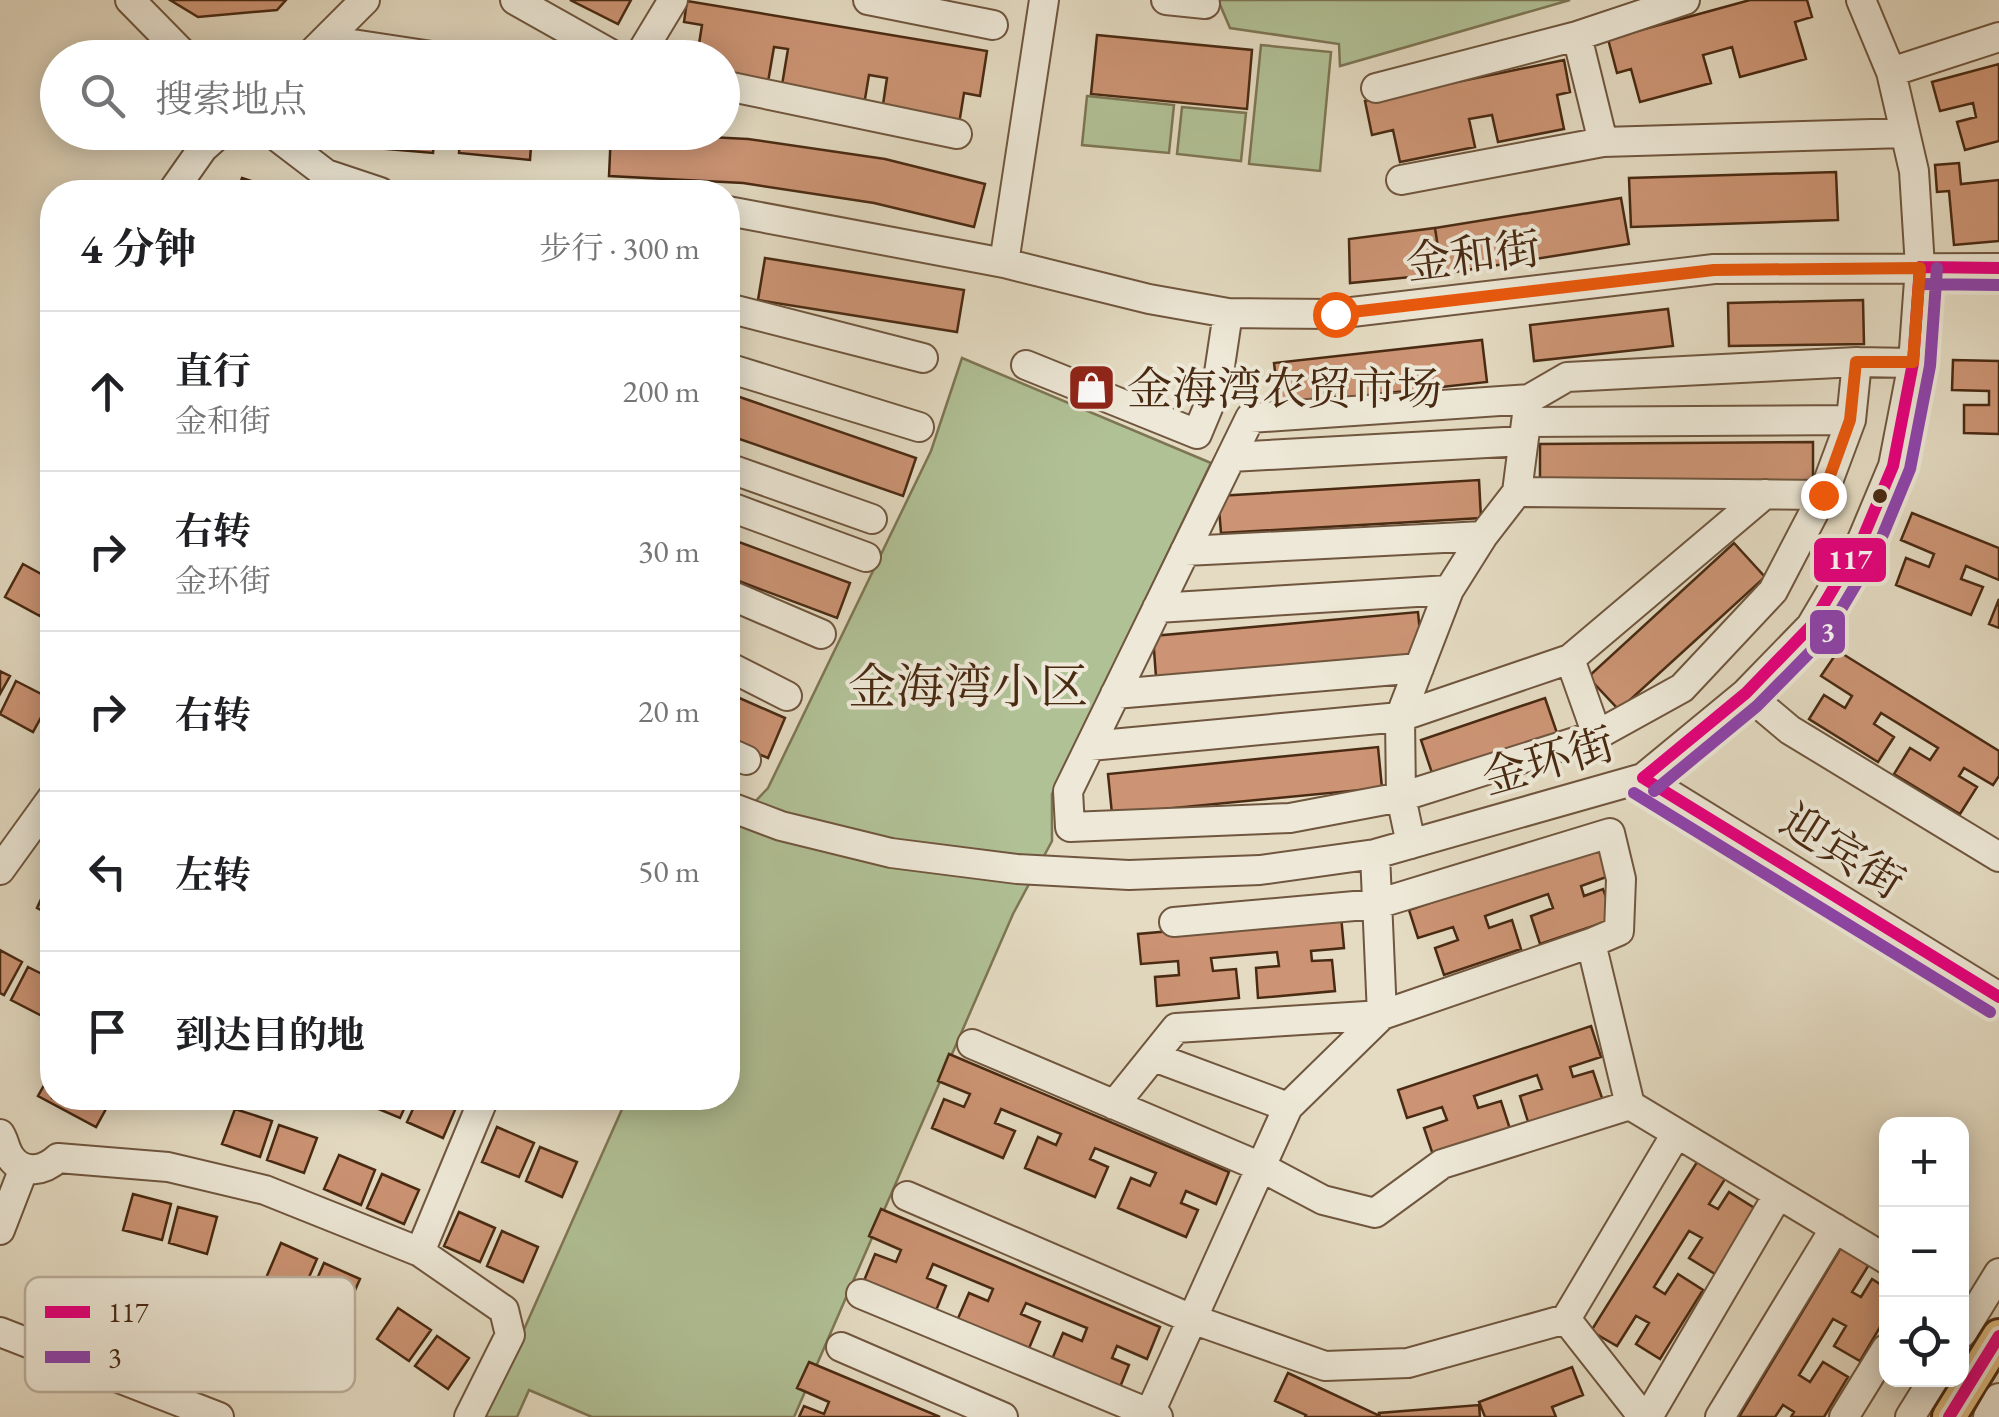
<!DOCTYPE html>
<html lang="zh">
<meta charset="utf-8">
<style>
body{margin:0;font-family:"EB Garamond","Noto Serif SC",serif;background:#f2f2f2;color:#202124}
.controls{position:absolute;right:30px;bottom:30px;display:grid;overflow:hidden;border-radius:20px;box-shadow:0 5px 25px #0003}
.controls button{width:90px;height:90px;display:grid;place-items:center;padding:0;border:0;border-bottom:2px solid #e0e0e0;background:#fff;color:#202124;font:50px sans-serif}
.stop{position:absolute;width:30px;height:30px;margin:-22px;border:8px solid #ea580c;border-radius:50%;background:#fff}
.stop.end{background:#ea580c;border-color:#fff;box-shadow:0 2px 10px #0008}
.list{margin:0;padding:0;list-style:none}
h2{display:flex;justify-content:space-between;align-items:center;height:130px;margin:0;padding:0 40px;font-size:42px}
h2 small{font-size:32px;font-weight:400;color:#757577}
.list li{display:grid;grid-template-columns:65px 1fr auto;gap:30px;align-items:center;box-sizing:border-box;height:160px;padding:0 40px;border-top:2px solid #e0e0e0}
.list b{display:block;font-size:38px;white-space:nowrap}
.list p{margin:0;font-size:32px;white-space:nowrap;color:#757577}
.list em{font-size:32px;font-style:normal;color:#757577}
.icon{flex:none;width:55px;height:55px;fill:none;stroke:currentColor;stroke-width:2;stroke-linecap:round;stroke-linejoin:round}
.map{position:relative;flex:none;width:1999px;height:1417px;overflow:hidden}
.search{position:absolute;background:#fff;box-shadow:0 5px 25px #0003;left:40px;top:40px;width:700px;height:110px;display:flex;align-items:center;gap:25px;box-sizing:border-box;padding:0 35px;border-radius:55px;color:#757577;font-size:38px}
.panel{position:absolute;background:#fff;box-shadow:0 5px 25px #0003;left:40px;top:180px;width:700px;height:930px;border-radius:40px}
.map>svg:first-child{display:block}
.green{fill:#b1c196;stroke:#7d7654;stroke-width:2.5}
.building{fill:#cc9474;stroke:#492a12;stroke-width:2.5}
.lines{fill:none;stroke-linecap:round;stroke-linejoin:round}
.minor-casing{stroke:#70563e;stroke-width:32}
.major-casing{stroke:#492a12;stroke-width:38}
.minor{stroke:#ede8d7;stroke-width:28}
.major{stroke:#e2be81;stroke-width:32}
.bus-1-casing{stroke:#ede8d7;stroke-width:20}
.bus-2-casing{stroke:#ede8d7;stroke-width:20}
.bus-1{stroke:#e5007d;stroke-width:12}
.bus-2{stroke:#8e44ad;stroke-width:12}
.route{stroke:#ea580c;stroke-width:12}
.bus-dot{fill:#492a12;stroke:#ede8d7;stroke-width:4}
.labels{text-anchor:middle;stroke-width:8;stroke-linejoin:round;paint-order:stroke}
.street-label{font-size:45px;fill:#492a12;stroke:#ede8d7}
.poi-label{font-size:45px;fill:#492a12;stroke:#ede8d7;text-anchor:start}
.neighbourhood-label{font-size:48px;fill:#492a12;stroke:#ede8d7}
.key{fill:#ede8d7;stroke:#bcaf9c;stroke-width:2.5}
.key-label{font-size:28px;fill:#492a12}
.line-badge{stroke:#ede8d7;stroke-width:4}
.badge-label{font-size:28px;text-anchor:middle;font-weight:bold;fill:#fff}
</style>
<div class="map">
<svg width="1999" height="1417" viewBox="0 0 1999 1417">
<rect width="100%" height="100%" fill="#e4dbc2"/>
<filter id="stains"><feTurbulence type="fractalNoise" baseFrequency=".002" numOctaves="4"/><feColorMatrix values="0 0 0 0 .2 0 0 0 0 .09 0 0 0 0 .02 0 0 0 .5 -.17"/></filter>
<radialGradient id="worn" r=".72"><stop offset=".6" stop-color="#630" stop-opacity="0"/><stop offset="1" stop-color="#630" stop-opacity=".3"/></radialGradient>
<path class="green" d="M1218 0H1570L1340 66 1339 44 1230 28Z
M1261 45 1331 52 1320 171 1249 164Z
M1087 96 1174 105 1169 153 1082 145Z
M1182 107 1246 113 1241 161 1177 154Z
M962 358 1211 463 1052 794V841L1013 914 794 1417H592L529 1390 517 1417H485L627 1098H728V830L768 788 931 451Z"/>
<path class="building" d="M170 0H286L277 10 198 17Z
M570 0H631L618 24Z
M1750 0H1807L1812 17 1795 22 1806 59 1740 77 1732 47 1703 55 1711 83 1640 102 1631 69 1617 73 1608 39Z
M687 1 987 51 980 96 964 93 959 124 882 111 887 78 869 75 864 105 781 91 788 49 774 47 768 82 722 74V58H685L687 42 699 44 702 25 684 22Z
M1097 35 1252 50 1247 109 1091 94Z
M1564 60 1570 92 1557 95 1564 129 1498 142 1492 115 1469 119 1475 147 1400 162 1393 130 1372 135 1365 101Z
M1999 64V141L1965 150 1957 122 1976 117 1973 103 1940 111 1932 82Z
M354 132H435L433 153 353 146Z
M461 132H532L530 160 459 153Z
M611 132 748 139 885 159 985 184 974 227 874 203 743 183 609 176Z
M1959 163 1961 184 1999 180V241L1954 245 1949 191 1937 192 1935 165Z
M1836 172 1838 220 1631 227 1629 178Z
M242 178 284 192H237Z
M1621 198 1629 244 1442 274 1435 228Z
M1435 228 1442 274 1350 283 1349 239Z
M765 258 964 290 957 332 758 300Z
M1863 300 1864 344 1729 346 1728 303Z
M1668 309 1673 346 1534 361 1530 325Z
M1482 340 1487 382 1279 405 1274 363Z
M1953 360 1999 361V434L1964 433V405H1989V391L1952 390Z
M728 393 916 458 903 496 728 435Z
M1813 442V484L1540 485V444Z
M1479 480 1481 518 1221 533 1218 496Z
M1912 513 1999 548V580L1966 566 1961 579 1983 587 1971 615 1896 585 1906 558 1929 567 1934 554 1901 540Z
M728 538 850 583 837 618 728 577Z
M1734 543 1765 577 1619 710 1588 677Z
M23 564 52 580V594L40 616 5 597Z
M1999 599V628L1989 624Z
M1418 612 1422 654 1156 677 1153 636Z
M1838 651 1999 751V776L1993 785 1964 768 1959 776 1977 787 1960 814 1894 774 1910 748 1930 760 1938 748 1881 713 1874 724 1894 737 1878 762 1809 719 1824 695 1845 708 1852 696 1821 676Z
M0 671 10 676 0 694Z
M16 681 51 699 33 732 0 714Z
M728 693 785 718 768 758 728 741Z
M1545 698 1558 736 1434 779 1421 740Z
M1378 747 1382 788 1112 814 1108 774Z
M1601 845 1612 875 1581 886 1584 896 1603 889 1614 919 1540 944 1531 916 1553 908 1548 894 1485 916 1489 928 1512 920 1521 949 1444 975 1435 948 1458 940 1453 927 1418 938 1409 910Z
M52 875V916L37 908Z
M1341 916 1344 948 1311 951 1312 961 1332 960 1335 991 1258 998 1256 968 1279 966 1277 952 1211 958 1213 971 1236 969 1239 998 1157 1006 1155 977 1179 975 1178 961 1141 964 1138 934Z
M0 950 22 962 4 995 0 993Z
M28 967 52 979V1005L46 1018 11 1000Z
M1591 1026 1601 1057 1570 1067 1573 1077 1593 1071 1603 1101 1529 1125 1520 1096 1542 1089 1537 1075 1474 1096 1478 1108 1501 1101 1510 1129 1433 1155 1424 1128 1447 1120 1442 1107 1407 1118 1398 1090Z
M949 1054 1229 1172 1216 1204 1186 1191 1181 1203 1198 1210 1186 1237 1118 1208 1131 1178 1150 1186 1156 1173 1095 1148 1090 1159 1108 1167 1095 1197 1025 1168 1038 1137 1056 1145 1061 1134 1001 1109 995 1123 1015 1131 1003 1158 932 1128 944 1099 964 1107 970 1094 938 1081Z
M52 1071V1098H112L96 1127 38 1096Z
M366 1098H409L400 1118 364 1103Z
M418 1098H445L458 1103 443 1138 407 1122Z
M235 1109 272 1121 260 1157 222 1144Z
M279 1125 317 1138 304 1173 267 1160Z
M497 1127 534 1143 519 1177 482 1162Z
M540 1147 577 1162 562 1197 526 1181Z
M339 1155 375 1170 361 1205 324 1189Z
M1699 1159 1727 1176 1709 1204 1718 1209 1729 1192 1756 1209 1715 1274 1689 1258 1702 1238 1689 1231 1654 1287 1665 1294 1678 1274 1703 1290 1660 1359 1636 1344 1649 1323 1636 1316 1617 1346 1591 1331Z
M382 1174 419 1190 404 1224 367 1208Z
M133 1194 171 1204 162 1240 123 1230Z
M178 1207 217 1217 207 1254 169 1243Z
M881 1209 1160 1327 1147 1359 1117 1346 1112 1358 1129 1365 1118 1392 1050 1364 1063 1333 1082 1341 1087 1328 1026 1303 1021 1314 1040 1322 1027 1353 956 1323 969 1293 988 1301 993 1289 933 1264 927 1278 946 1286 935 1313 863 1283 875 1254 896 1262 901 1250 869 1236Z
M459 1212 495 1228 480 1262 444 1246Z
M502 1231 538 1247 523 1282 487 1266Z
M281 1243 317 1259 302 1293 266 1278Z
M1842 1246 1870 1263 1852 1292 1861 1297 1872 1279 1886 1288V1317L1860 1361 1834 1346 1846 1326 1833 1319 1799 1375 1810 1382 1823 1362 1848 1377 1824 1417H1791L1794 1412 1783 1405 1775 1417H1739Z
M324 1263 360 1279 345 1313 309 1297Z
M398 1308 431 1330 409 1361 377 1339Z
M437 1336 469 1358 448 1389 415 1366Z
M809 1362 940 1417H799L804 1406 824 1414 829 1402 797 1388Z
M1572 1367 1583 1395 1552 1407 1556 1417H1485L1479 1402Z
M1288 1373 1378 1415 1377 1417H1305L1306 1415 1275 1401Z
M1479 1405 1480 1417H1380L1379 1413Z"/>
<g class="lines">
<defs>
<path id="minor" d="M130 0 187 58
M515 0 618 58
M868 0 993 25
M1166 0 1205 4
M1577 36 1603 142
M326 40 445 58
M307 58 365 0
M638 58 673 0
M1891 72 1999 37
M722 85 957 134
M1376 88 1577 36 1685 0
M271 132 326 174 380 192
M1401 180 1603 142 1905 133
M172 192 203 148 221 132
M728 211 1004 263 1149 299 1228 313 1335 314 1714 269 1999 268
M1004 263 1044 0
M728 308 923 358
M1026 365 1197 434 1217 386 1228 313
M728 368 919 427
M1529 399 1250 418 1068 791 1070 827 1290 818 1401 797 1597 735 1682 688 1773 591 1823 495 1851 420 1857 362
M1526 422 1851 420
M1231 457 1523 441
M728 468 872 519
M1517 492 1823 495
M728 506 866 557
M1185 551 1483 536
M728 594 821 634
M1157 608 1449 590
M1570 659 1597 735
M728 666 787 696
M1746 693 1790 730 1999 857
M1115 694 1419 668
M1090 746 1400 717 1570 659 1765 494
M728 752 746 760
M1643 778 1999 997
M728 806 781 826 891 853 1017 869 1129 875 1260 870 1375 854 1643 778 1746 693 1811 626 1862 540 1893 466 1913 363 1920 267 1914 171 1891 72 1861 0
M1411 844 1401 797 1400 717 1449 590 1483 536 1517 492 1529 399 1567 377 1857 362 1913 363
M0 870 52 798
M1174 922 1377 904 1610 833 1621 879 1619 931 1591 943
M972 1044 1261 1167 1323 1200 1375 1213 1442 1164 1630 1105 1886 1259
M1154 1057 1288 1107
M1114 1105 1176 1028 1382 1015 1591 943 1630 1105
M0 1134C5 1142 5 1150 11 1158 24 1175 44 1171 58 1158L168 1167 265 1190 420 1252 504 1310 510 1335 469 1417
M907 1196 1192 1319 1325 1366 1408 1363 1566 1319 1676 1134
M0 1230 24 1168
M420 1252 484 1098
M861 1294 1158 1417
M1566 1319 1643 1417
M0 1332 219 1417
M1962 1333 1999 1273
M841 1347 1003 1417
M1148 1417 1288 1107 1382 1015 1375 854
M1648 1417 1778 1195
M1720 1417 1835 1228
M1844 1417 1886 1349
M1910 1417 1933 1380
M1988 1417 1999 1398"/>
<path id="major" d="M1949 1417 1999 1336"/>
</defs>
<use href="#minor" class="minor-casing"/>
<use href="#major" class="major-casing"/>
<use href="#minor" class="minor"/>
<use href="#major" class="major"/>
<defs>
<path id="bus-1" d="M1920 267 1999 268
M1643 778 1746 693 1811 626 1862 540 1893 466 1913 363 1920 267
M1643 778 1999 997
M1949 1417 1999 1336"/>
<path id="bus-2" d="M1920 284 1999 285
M1654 791 1757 706 1824 638 1877 549 1910 469 1930 366 1937 268
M1634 793 1990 1012"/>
</defs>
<use href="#bus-1" class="bus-1-casing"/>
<use href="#bus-2" class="bus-2-casing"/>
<use href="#bus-1" class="bus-1"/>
<use href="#bus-2" class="bus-2"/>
</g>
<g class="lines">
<path class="route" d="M1335 314 1714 270 1920 268 1913 362H1856L1850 420 1823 495"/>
</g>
<defs>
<symbol id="shop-square" viewBox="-11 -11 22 22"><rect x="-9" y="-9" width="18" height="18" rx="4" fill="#8f2418" stroke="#ede8d7"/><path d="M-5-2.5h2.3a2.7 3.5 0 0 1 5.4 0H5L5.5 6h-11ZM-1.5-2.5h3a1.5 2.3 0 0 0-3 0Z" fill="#fff"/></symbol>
</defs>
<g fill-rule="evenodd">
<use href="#shop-square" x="1064" y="360" width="55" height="55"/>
</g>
<circle class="bus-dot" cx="1880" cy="496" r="9"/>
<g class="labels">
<g class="street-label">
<text transform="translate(1473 255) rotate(-7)" y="16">金和街</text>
<text transform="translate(1548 760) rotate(-16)" y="16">金环街</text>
<text transform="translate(1843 851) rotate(32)" y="16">迎宾街</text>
</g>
<g class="poi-label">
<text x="1127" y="404">金海湾农贸市场</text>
</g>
<g class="neighbourhood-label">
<text x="968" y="703">金海湾小区</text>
</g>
</g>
<rect x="25" y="1277" width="330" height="115" rx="15" class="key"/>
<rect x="45" y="1306" width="45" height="12" fill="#e5007d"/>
<rect x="45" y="1351" width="45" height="12" fill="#8e44ad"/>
<g class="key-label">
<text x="108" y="1322">117</text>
<text x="108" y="1367">3</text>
</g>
<g class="line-badge">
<rect x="1812" y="536" width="76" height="48" rx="10" fill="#e5007d"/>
<rect x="1808" y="608" width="39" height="48" rx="10" fill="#8e44ad"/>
</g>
<g class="badge-label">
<text x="1850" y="569">117</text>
<text x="1828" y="641">3</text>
</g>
<rect width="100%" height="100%" filter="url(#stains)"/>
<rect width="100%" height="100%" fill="url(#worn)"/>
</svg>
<div class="controls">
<button>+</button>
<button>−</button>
<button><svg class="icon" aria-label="locate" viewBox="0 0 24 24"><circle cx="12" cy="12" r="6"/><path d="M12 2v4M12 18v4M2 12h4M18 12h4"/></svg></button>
</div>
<div class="stop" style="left:1335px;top:314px"></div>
<div class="stop end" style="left:1823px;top:495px"></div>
<div class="search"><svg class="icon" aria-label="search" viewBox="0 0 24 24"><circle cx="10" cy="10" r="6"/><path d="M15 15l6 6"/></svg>搜索地点</div>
<section class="panel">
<h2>4 分钟<small>步行 · 300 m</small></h2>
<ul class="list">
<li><svg class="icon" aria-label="ahead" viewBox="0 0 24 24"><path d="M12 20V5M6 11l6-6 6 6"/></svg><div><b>直行</b><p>金和街</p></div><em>200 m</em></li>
<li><svg class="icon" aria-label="right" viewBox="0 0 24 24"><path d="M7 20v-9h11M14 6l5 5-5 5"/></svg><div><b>右转</b><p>金环街</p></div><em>30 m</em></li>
<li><svg class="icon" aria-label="right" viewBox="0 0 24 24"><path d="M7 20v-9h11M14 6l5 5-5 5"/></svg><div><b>右转</b></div><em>20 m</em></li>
<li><svg class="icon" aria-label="left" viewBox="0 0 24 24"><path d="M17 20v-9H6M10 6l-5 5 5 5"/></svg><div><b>左转</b></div><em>50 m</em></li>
<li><svg class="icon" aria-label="arrive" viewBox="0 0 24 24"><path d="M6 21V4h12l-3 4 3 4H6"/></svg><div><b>到达目的地</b></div></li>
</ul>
</section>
</div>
